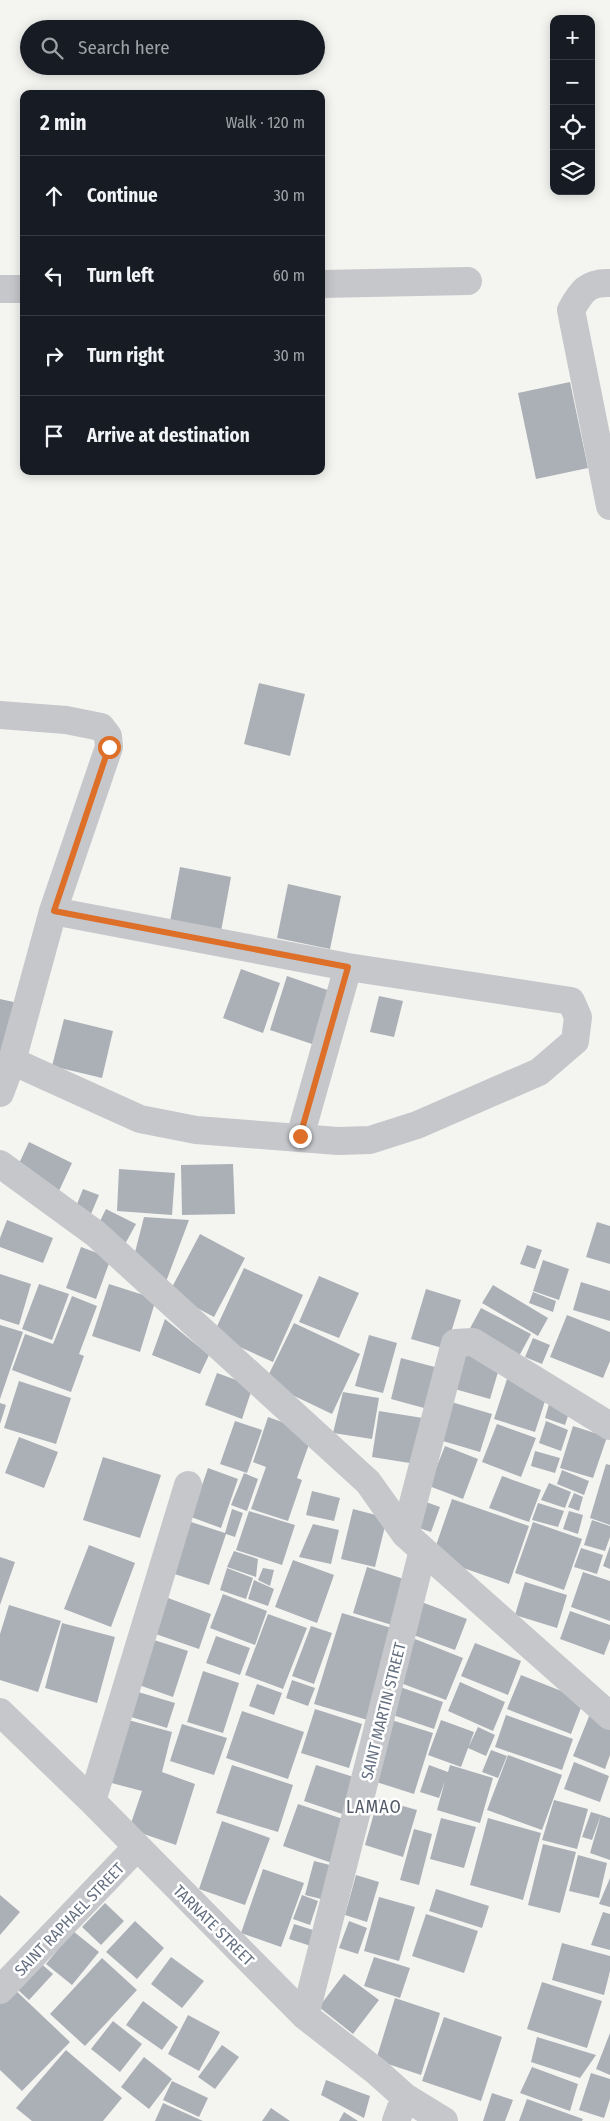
<!DOCTYPE html>
<meta charset="utf-8">
<style>
body{margin:0;font-family:"Fira Sans Condensed",sans-serif;background:#242831;color:#f1f3f6}
.controls{position:absolute;right:15px;top:15px;display:grid;overflow:hidden;border-radius:10px;box-shadow:0 2px 12px #0003}
.controls button{width:45px;height:45px;display:grid;place-items:center;padding:0;border:0;border-bottom:1px solid #363941;background:#171b24;color:#f1f3f6;font:25px sans-serif}
.stop{position:absolute;width:15px;height:15px;margin:-11px;border:4px solid #dd6f29;border-radius:50%;background:#fff}
.stop.end{background:#dd6f29;border-color:#fff;box-shadow:0 1px 5px #0008}
.list{margin:0;padding:0;list-style:none}
h2{display:flex;justify-content:space-between;align-items:center;height:65px;margin:0;padding:0 20px;font-size:21px}
h2 small{font-size:16px;font-weight:400;color:#9ea1a6}
.list li{display:grid;grid-template-columns:32px 1fr auto;gap:15px;align-items:center;box-sizing:border-box;height:80px;padding:0 20px;border-top:1px solid #363941}
.list b{display:block;font-size:19px;white-space:nowrap}
.list em{font-size:16px;font-style:normal;color:#9ea1a6}
.icon{flex:none;width:28px;height:28px;fill:none;stroke:currentColor;stroke-width:2;stroke-linecap:round;stroke-linejoin:round}
.map{position:relative;flex:none;width:610px;height:2121px;overflow:hidden}
.search{position:absolute;background:#171b24;box-shadow:0 2px 12px #0003;left:20px;top:20px;width:305px;height:55px;display:flex;align-items:center;gap:12px;box-sizing:border-box;padding:0 18px;border-radius:28px;color:#9ea1a6;font-size:19px}
.panel{position:absolute;background:#171b24;box-shadow:0 2px 12px #0003;left:20px;top:90px;width:305px;height:385px;border-radius:10px}
.map>svg:first-child{display:block}
.building{fill:#abb0b7}
.lines{fill:none;stroke-linecap:round;stroke-linejoin:round}
.minor{stroke:#c5c7cb;stroke-width:28}
.route{stroke:#dd6f29;stroke-width:6}
.labels{text-anchor:middle;stroke-width:5;stroke-linejoin:round;paint-order:stroke}
.street-label{font-size:16px;fill:#657081;stroke:#fff}
.neighbourhood-label{font-size:18px;letter-spacing:1px;fill:#525a67;stroke:#fff}
</style>
<div class="map">
<svg width="610" height="2121" viewBox="0 0 610 2121">
<rect width="100%" height="100%" fill="#f4f5f1"/>
<path class="building" d="M570 382 588 468 536 479 518 393Z
M259 683 305 694 290 756 244 744Z
M180 867 231 877 220 937 169 927Z
M288 884 341 896 330 949 277 938Z
M241 969 280 983 263 1033 223 1018Z
M287 976 339 994 321 1047 270 1030Z
M379 996 403 1001 394 1037 370 1032Z
M0 999 18 1003 0 1072Z
M64 1019 113 1031 102 1078 52 1066Z
M29 1142 72 1163 58 1193 15 1172Z
M233 1164 235 1214 182 1215 181 1165Z
M119 1169 175 1173 172 1215 117 1211Z
M83 1189 99 1195 88 1221 73 1214Z
M106 1209 136 1224 124 1246 95 1231Z
M144 1217 189 1220 164 1287 133 1260Z
M7 1220 53 1238 43 1263 0 1247V1238Z
M597 1222 610 1226V1264L586 1257Z
M200 1234 245 1258 214 1317 169 1293Z
M527 1245 542 1250 535 1269 520 1264Z
M81 1247 111 1258 96 1299 66 1288Z
M543 1260 569 1269 559 1300 533 1291Z
M244 1268 303 1295 273 1362 213 1335Z
M0 1274 31 1284 19 1325 0 1319Z
M319 1276 359 1293 339 1338 299 1322Z
M581 1282 610 1291V1321L573 1310Z
M39 1284 69 1294 52 1340 22 1329Z
M109 1284 156 1299 140 1352 92 1336Z
M493 1285 548 1318 538 1336 482 1303Z
M426 1289 461 1300 446 1349 411 1339Z
M533 1292 556 1301 553 1312 529 1303Z
M72 1296 97 1306 79 1354 84 1356 71 1392 12 1370 25 1334 53 1344Z
M481 1308 531 1334 518 1358 468 1332Z
M567 1315 610 1332V1361L603 1378 550 1357Z
M165 1319 209 1355 200 1374 152 1355Z
M294 1323 360 1354 332 1414 265 1382Z
M0 1325 23 1332 0 1399Z
M369 1335 397 1343 383 1393 355 1386Z
M533 1338 550 1345 542 1364 525 1357Z
M462 1350 501 1362 490 1399 451 1388Z
M401 1358 446 1370 435 1411 391 1399Z
M217 1373 253 1386 242 1419 205 1405Z
M507 1379 548 1392 535 1432 494 1419Z
M19 1381 71 1398 56 1444 4 1428Z
M343 1392 379 1398 372 1439 333 1433Z
M551 1397 572 1404 565 1425 545 1418Z
M448 1401 492 1414 480 1452 436 1439Z
M0 1403 6 1405 0 1424Z
M379 1411 429 1419 422 1465 372 1457Z
M268 1417 313 1433 297 1478 302 1480 288 1521 251 1509 266 1467 253 1462Z
M235 1421 262 1430 247 1473 220 1464Z
M546 1421 568 1430 561 1451 539 1443Z
M497 1424 536 1438 521 1477 482 1462Z
M573 1426 607 1437 593 1478 560 1468Z
M19 1437 58 1452 44 1488 5 1473Z
M445 1446 478 1459 463 1499 429 1486Z
M535 1451 560 1458 555 1473 531 1466Z
M103 1457 161 1475 140 1538 83 1520Z
M606 1464 610 1465V1525L590 1518Z
M208 1468 238 1479 221 1528 191 1517Z
M562 1470 589 1481 584 1495 557 1484Z
M244 1473 258 1479 247 1511 231 1505Z
M502 1476 541 1490 529 1522 489 1508Z
M549 1483 571 1492 565 1508 541 1500Z
M312 1491 340 1498 334 1521 306 1515Z
M574 1493 583 1497 579 1511 568 1507Z
M452 1499 529 1526 509 1584 432 1557Z
M426 1502 440 1507 431 1532 416 1527Z
M538 1503 564 1511 558 1527 532 1520Z
M232 1509 243 1513 235 1537 226 1534 209 1585 168 1572 185 1520 225 1533Z
M353 1509 387 1518 375 1567 341 1559Z
M249 1511 295 1525 282 1565 236 1550Z
M569 1511 583 1515 578 1534 563 1529Z
M592 1520 610 1526V1537L605 1551 584 1545Z
M533 1522 582 1539 564 1590 515 1573Z
M313 1524 339 1530 331 1564 299 1557Z
M89 1545 135 1563 111 1627 64 1609Z
M610 1546V1569L603 1566Z
M581 1548 603 1555 597 1574 574 1567Z
M234 1551 258 1559 256 1577 227 1567Z
M0 1557 15 1562 0 1605Z
M293 1560 334 1575 317 1623 275 1607Z
M367 1567 410 1581 395 1626 353 1613Z
M227 1568 253 1578 246 1599 220 1590Z
M263 1568 274 1570 270 1586 258 1580Z
M583 1572 610 1581V1621L571 1607Z
M254 1580 274 1589 268 1606 248 1599Z
M525 1582 567 1595 557 1628 515 1615Z
M223 1594 267 1611 255 1645 210 1628Z
M160 1595 211 1614 199 1649 147 1631Z
M416 1600 467 1619 455 1650 405 1632Z
M9 1605 61 1621 38 1692 0 1680V1634Z
M570 1611 610 1625V1639L604 1655 560 1639Z
M342 1613 398 1630 371 1721 314 1704Z
M268 1614 307 1628 283 1689 245 1675Z
M62 1623 115 1637 97 1703 45 1688Z
M311 1626 332 1633 314 1684 292 1676Z
M216 1636 250 1648 240 1675 206 1663Z
M151 1639 188 1651 173 1697 136 1684Z
M415 1639 463 1658 446 1700 398 1682Z
M475 1643 521 1661 508 1695 461 1676Z
M203 1671 239 1683 223 1733 187 1722Z
M521 1675 584 1700 571 1734 507 1709Z
M292 1680 315 1688 308 1706 286 1698Z
M460 1682 505 1702 493 1731 448 1711Z
M257 1684 282 1693 274 1715 249 1706Z
M400 1687 443 1702 434 1729 390 1714Z
M135 1691 175 1703 167 1728 128 1716Z
M315 1709 362 1724 349 1768 301 1753Z
M592 1709 610 1716V1755L605 1769 573 1756Z
M242 1711 304 1732 288 1779 226 1758Z
M506 1715 573 1739 562 1770 495 1747Z
M121 1718 172 1732 162 1772 195 1784 176 1845 129 1829 142 1791 104 1781Z
M385 1718 433 1733 414 1794 367 1779Z
M441 1720 474 1732 461 1767 428 1755Z
M182 1724 227 1738 214 1775 170 1761Z
M478 1727 495 1735 486 1756 468 1748Z
M491 1750 507 1756 498 1778 482 1772Z
M508 1755 562 1775 542 1830 487 1810Z
M574 1762 609 1776 600 1802 564 1789Z
M232 1765 293 1785 278 1832 216 1813Z
M316 1765 363 1780 351 1817 304 1801Z
M429 1765 448 1772 450 1765 493 1778 480 1823 437 1810 445 1781 439 1798 420 1792Z
M378 1799 417 1810 403 1857 365 1845Z
M554 1800 588 1809 577 1849 542 1840Z
M298 1804 346 1820 332 1863 283 1846Z
M591 1812 601 1815 592 1840 582 1837Z
M601 1815 610 1818V1860L590 1853Z
M441 1818 476 1827 464 1868 430 1859Z
M488 1818 541 1833 523 1900 470 1885Z
M222 1821 270 1838 245 1905 199 1889Z
M414 1829 432 1834 419 1885 400 1880Z
M543 1844 576 1852 560 1913 528 1905Z
M578 1855 607 1863 599 1898 569 1891Z
M314 1861 338 1867 329 1901 305 1895Z
M263 1869 304 1883 281 1947 241 1933Z
M356 1875 379 1882 367 1922 345 1915Z
M610 1878V1907L599 1904Z
M436 1889 489 1906 482 1928 429 1911Z
M0 1895 20 1912 0 1935Z
M302 1895 318 1901 310 1925 293 1919Z
M379 1897 415 1907 399 1961 364 1951Z
M105 1903 124 1921 101 1945 82 1927Z
M603 1912 610 1914V1950L591 1945Z
M426 1914 478 1931 464 1973 412 1956Z
M135 1921 164 1948 137 1979 106 1952Z
M349 1921 367 1928 358 1954 339 1948Z
M294 1924 316 1931 311 1946 289 1939Z
M73 1931 99 1952 72 1985 46 1964Z
M562 1943 610 1956V1971L604 1995 552 1980Z
M29 1953 53 1974 29 2000 6 1979Z
M171 1957 204 1981 182 2008 151 1984Z
M374 1957 410 1968 400 1998 364 1986Z
M102 1958 137 1990 85 2046 50 2014Z
M344 1974 379 2000 353 2034 319 2007Z
M542 1982 602 2001 587 2048 527 2029Z
M11 1986 70 2042 22 2091 0 2070V1997Z
M395 1998 440 2013 421 2075 376 2060Z
M143 2001 178 2027 162 2050 126 2025Z
M188 2015 220 2032 199 2071 168 2054Z
M444 2017 502 2037 481 2101 422 2081Z
M113 2021 142 2044 120 2072 91 2049Z
M610 2033V2075L596 2069Z
M537 2037 596 2055 580 2078 531 2062Z
M222 2045 239 2057 215 2089 198 2077Z
M66 2050 122 2098 103 2121H32L16 2108Z
M144 2057 172 2079 149 2109 121 2087Z
M532 2067 578 2084 570 2111 520 2093Z
M591 2073 610 2079V2099L604 2118 579 2110Z
M326 2080 370 2096 364 2118 321 2095Z
M172 2081 208 2098 199 2117 163 2100Z
M492 2093 513 2100 505 2121H483Z
M527 2099 583 2119 582 2121H519Z
M163 2103 203 2121H155Z
M271 2108 290 2121H262Z
M344 2112 358 2121H339Z"/>
<g class="lines">
<path class="minor" d="M610 283C587 282 581 292 571 310L610 506
M321 284 468 281
M0 289H24
M0 715 66 720 101 727 108 736 109 747 53 911 12 1061 140 1119 196 1130 338 1141 370 1140 417 1125 539 1072 575 1041 578 1017 571 1001 348 967 53 911
M0 1093 12 1061
M300 1137 348 967
M0 1164 96 1234 368 1482 405 1534 610 1716
M405 1534 455 1343 473 1342 610 1426
M0 1712 92 1801 305 2016 377 2072 405 2097 444 2121
M92 1801 188 1485
M0 1990 137 1847
M305 2016 423 1550
M396 2121 405 2097"/>
</g>
<g class="lines">
<path class="route" d="M109 747 54 911 348 967 300 1136"/>
</g>
<g class="labels">
<g class="street-label">
<text transform="translate(383 1711) rotate(-76)" y="6">SAINT MARTIN STREET</text>
<text transform="translate(69 1919) rotate(-46)" y="6">SAINT RAPHAEL STREET</text>
<text transform="translate(214 1925) rotate(45)" y="6">TARNATE STREET</text>
</g>
<g class="neighbourhood-label">
<text x="374" y="1813">LAMAO</text>
</g>
</g>
</svg>
<div class="controls">
<button>+</button>
<button>−</button>
<button><svg class="icon" aria-label="locate" viewBox="0 0 24 24"><circle cx="12" cy="12" r="6"/><path d="M12 2v4M12 18v4M2 12h4M18 12h4"/></svg></button>
<button><svg class="icon" aria-label="layers" viewBox="0 0 24 24"><path d="M12 4l9 5-9 5-9-5zM3 14l9 5 9-5"/></svg></button>
</div>
<div class="stop" style="left:109px;top:747px"></div>
<div class="stop end" style="left:300px;top:1136px"></div>
<div class="search"><svg class="icon" aria-label="search" viewBox="0 0 24 24"><circle cx="10" cy="10" r="6"/><path d="M15 15l6 6"/></svg>Search here</div>
<section class="panel">
<h2>2 min<small>Walk · 120 m</small></h2>
<ul class="list">
<li><svg class="icon" aria-label="ahead" viewBox="0 0 24 24"><path d="M12 20V5M6 11l6-6 6 6"/></svg><div><b>Continue</b></div><em>30 m</em></li>
<li><svg class="icon" aria-label="left" viewBox="0 0 24 24"><path d="M17 20v-9H6M10 6l-5 5 5 5"/></svg><div><b>Turn left</b></div><em>60 m</em></li>
<li><svg class="icon" aria-label="right" viewBox="0 0 24 24"><path d="M7 20v-9h11M14 6l5 5-5 5"/></svg><div><b>Turn right</b></div><em>30 m</em></li>
<li><svg class="icon" aria-label="arrive" viewBox="0 0 24 24"><path d="M6 21V4h12l-3 4 3 4H6"/></svg><div><b>Arrive at destination</b></div></li>
</ul>
</section>
</div>
